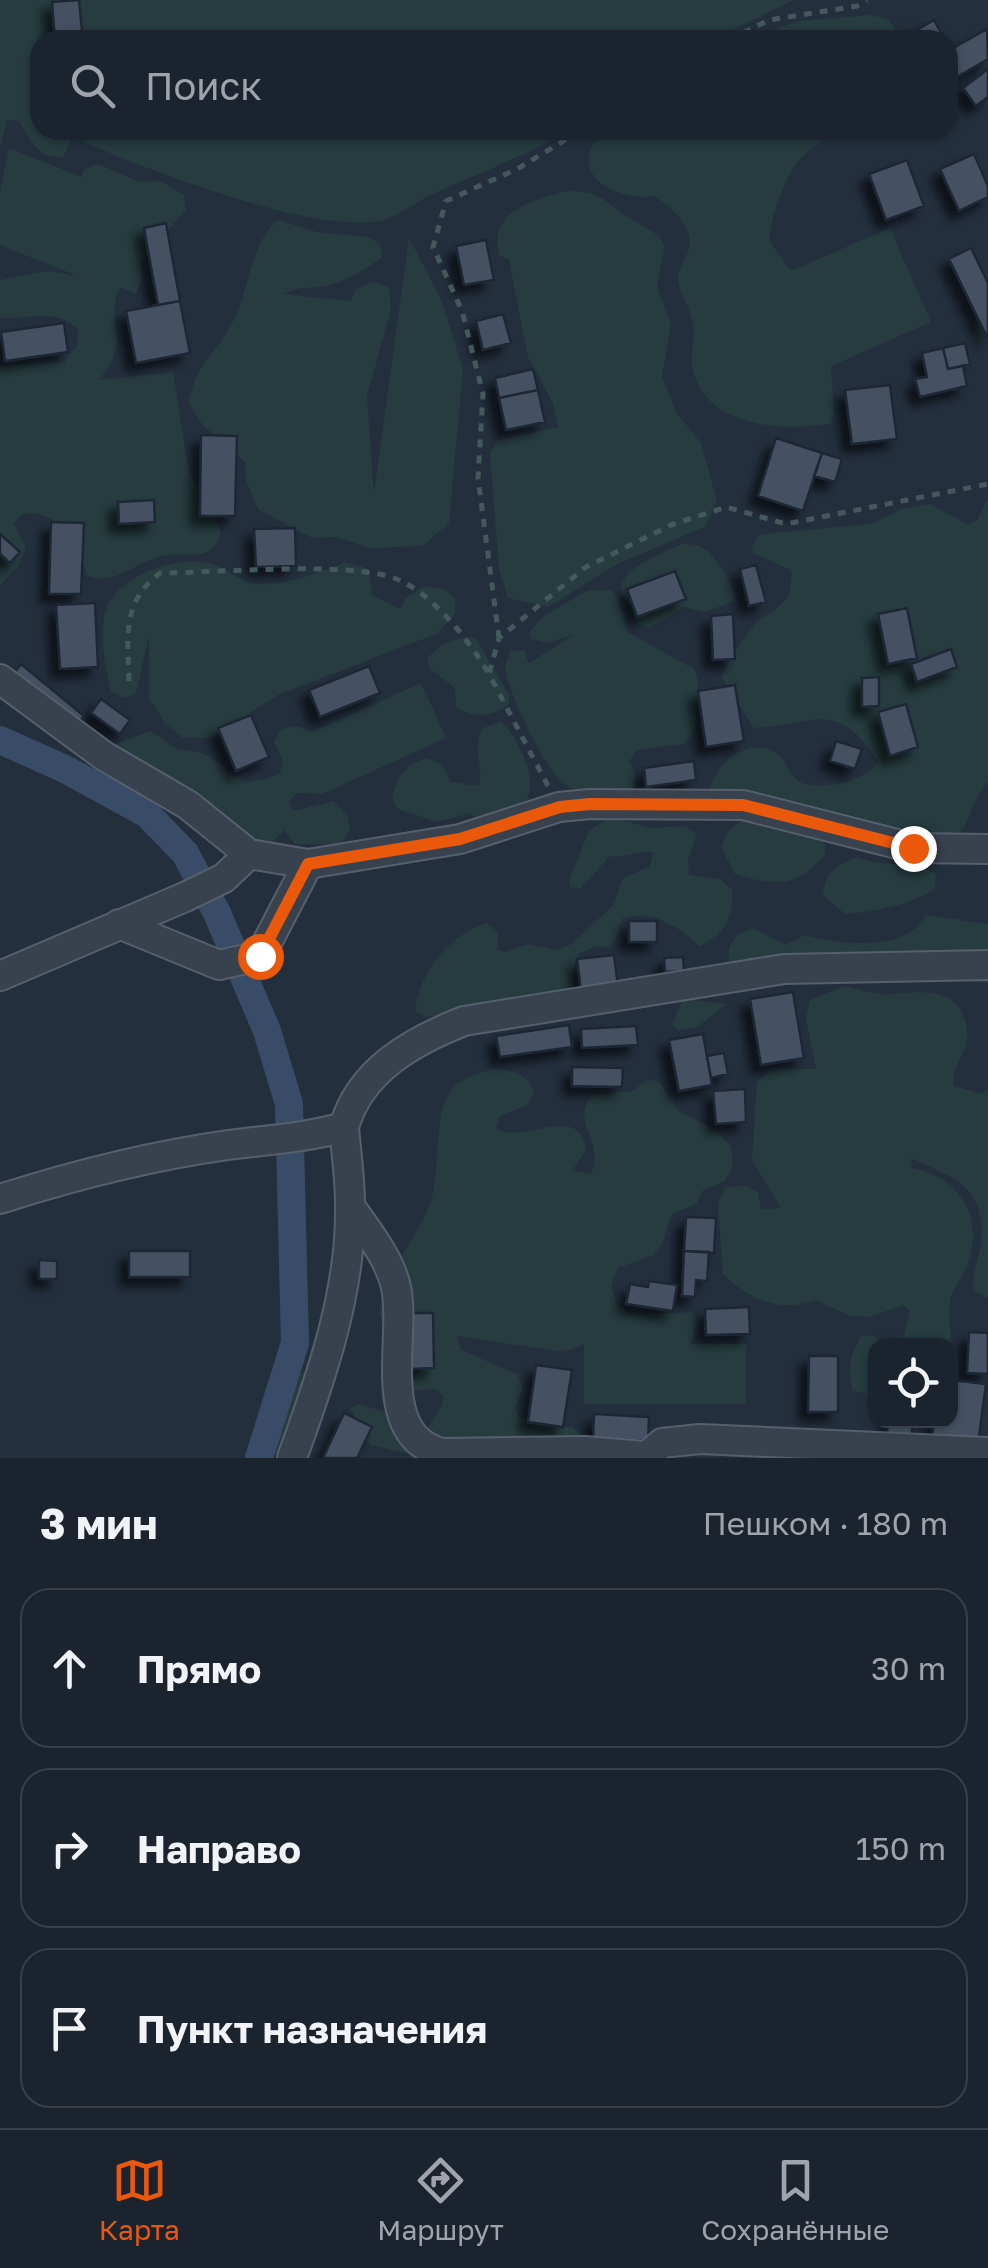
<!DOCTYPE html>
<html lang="ru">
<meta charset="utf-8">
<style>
body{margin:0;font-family:"Golos Text",sans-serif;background:#242b36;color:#f1f3f6}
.controls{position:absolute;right:30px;bottom:30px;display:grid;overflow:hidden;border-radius:20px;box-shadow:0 2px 8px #0004}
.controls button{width:90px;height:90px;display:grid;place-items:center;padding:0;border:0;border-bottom:2px solid #39404a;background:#1b232e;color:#f1f3f6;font:50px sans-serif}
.stop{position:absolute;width:30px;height:30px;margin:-22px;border:8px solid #ea580c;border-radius:50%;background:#fff}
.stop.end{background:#ea580c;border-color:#fff;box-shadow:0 2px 10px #0008}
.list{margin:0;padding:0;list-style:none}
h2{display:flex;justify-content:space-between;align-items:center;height:130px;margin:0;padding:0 40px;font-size:42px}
h2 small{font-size:32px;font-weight:400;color:#a0a4aa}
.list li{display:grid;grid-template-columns:65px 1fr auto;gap:30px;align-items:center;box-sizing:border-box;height:160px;margin:0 20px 20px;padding:0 20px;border:2px solid #39404a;border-radius:30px}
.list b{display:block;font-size:38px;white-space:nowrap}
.list em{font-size:32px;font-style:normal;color:#a0a4aa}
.icon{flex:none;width:55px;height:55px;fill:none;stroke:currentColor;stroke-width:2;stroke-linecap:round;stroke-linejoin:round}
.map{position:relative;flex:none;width:988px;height:1458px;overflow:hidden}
.search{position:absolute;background:#1b232e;box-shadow:0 2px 8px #0004;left:30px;right:30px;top:30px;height:110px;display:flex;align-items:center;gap:25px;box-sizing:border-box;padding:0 35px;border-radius:30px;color:#a0a4aa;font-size:38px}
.sheet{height:670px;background:#1b232e}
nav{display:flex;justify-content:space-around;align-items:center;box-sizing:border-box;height:140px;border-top:2px solid #39404a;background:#1b232e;font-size:28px;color:#a0a4aa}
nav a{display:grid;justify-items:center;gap:5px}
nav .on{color:#ea580c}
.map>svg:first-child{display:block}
.green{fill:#263c3f}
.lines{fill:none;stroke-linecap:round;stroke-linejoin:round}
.canal{stroke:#394c67;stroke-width:28}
.building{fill:#455162;stroke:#1f2835;stroke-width:2.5;filter:url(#shadow)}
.minor-casing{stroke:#565f6c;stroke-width:32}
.path{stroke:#44595c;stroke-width:5;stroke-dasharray:8 8;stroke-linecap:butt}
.minor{stroke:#38414e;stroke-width:28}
.route{stroke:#ea580c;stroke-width:12}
</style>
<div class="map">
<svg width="988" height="1458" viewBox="0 0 988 1458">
<defs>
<filter id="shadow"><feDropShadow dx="-9" dy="9" stdDeviation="5" flood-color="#0009"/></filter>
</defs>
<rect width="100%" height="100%" fill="#242f3e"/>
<path class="green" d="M0 0H794L712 40H40V130H569C526 155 483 172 437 192 418 200 395 220 375 222 301 230 142 168 73 137L63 157C38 160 31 140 19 121L7 120 0 148Z
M871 15 888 19 903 40H742L799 21Z
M607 130H842C831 138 816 143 807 152 785 172 772 213 769 241L791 271 890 228 931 322 831 366 834 415 830 424C784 431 706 428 693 370 689 353 696 339 693 324 691 308 680 295 678 281 677 269 684 262 688 252 696 228 672 208 654 196 629 201 577 185 591 148 593 142 602 135 607 130Z
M9 148 82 177 84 169 99 164 139 182 161 181 184 195 186 209 141 263 142 281 136 293 120 287C103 324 134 336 99 380L173 372 189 472 221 531C218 539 217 546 209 551 196 558 176 552 161 556 134 563 115 586 88 576 76 545 61 508 22 514L14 524 26 547 18 567 0 585V366L64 362 77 345 78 329C53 307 31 320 0 318V280L48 271 78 276 0 245V192Z
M567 191C602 192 600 198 626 216 642 228 653 227 665 245L657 287 671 325 662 376 676 412 701 443 717 501 705 527 619 563 548 607 508 598 499 569 490 453 498 440 558 427 553 403 528 357 509 260 499 255C488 210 534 200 567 191Z
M278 220 317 232 368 237 380 244 382 258C368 267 347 280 331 285 313 290 304 284 284 294L351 301 355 290 373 281 389 288 391 309 367 396 374 493 409 238 441 299 463 369 449 523 423 546 369 548 337 537 312 538 258 509 246 480 245 462 202 424 188 402C199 360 210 360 230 327 251 293 247 246 278 220Z
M988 498V782C961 813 978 836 930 845L708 798C710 770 744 734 775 752 786 759 789 776 800 782 818 792 869 781 878 761 834 695 812 727 754 728L722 678C724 665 750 627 761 619 782 604 793 601 791 570L753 553 752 546 761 534 871 524 902 509 930 504 968 525 978 519Z
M682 544C685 544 696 544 699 546 714 552 736 587 736 601L704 612 686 607 649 628 637 624 620 587C630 563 660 555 682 544Z
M345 562 369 569 372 595 400 609 406 598 425 586 446 590 455 598V614L436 634 280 694 210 738H183L165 723 149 698V636L136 693 125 698 111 691C105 668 98 631 107 607 121 573 182 553 215 565 234 572 241 585 264 584 294 583 318 573 345 562Z
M588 590H610L618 598 629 633 694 669 698 680 695 732 683 744 636 750 629 762 636 776 634 787C615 800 586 797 566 785 544 771 512 699 506 673 504 666 508 659 510 651L524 650 529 663 574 635 546 643 531 639 529 633 541 618Z
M475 637 509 695V704C491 718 475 718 456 707L455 688 429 668 427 659C441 642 453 638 475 637Z
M421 683 446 738 322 794 297 793 289 802 294 811 333 801 348 815 350 830 341 844H295L284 830 271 844 259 847C236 828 223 800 190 801L110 746 150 731C160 736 169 745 177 749 185 751 194 750 201 753 239 768 228 794 280 774L283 760 274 742 281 729 297 726 312 732Z
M501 722C519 738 544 786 521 807 512 814 495 819 485 824L470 813 437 822 398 809 392 799C397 776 404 765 427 758L442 765 451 782 478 786C486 765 470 754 483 728Z
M750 814 792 820 824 841 826 853C796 888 778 887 735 874L721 847 729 830Z
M609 817 651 828 685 826 697 834 688 860 689 875 720 879 732 890C734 917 725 934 699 946 681 927 648 908 622 919L617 938 608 948 597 946 579 953C568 977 575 991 571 1016L546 1025 524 1006 425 1017 415 1011C419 972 450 934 487 923L498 932V950L506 952 528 944 556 950 572 944 614 904 622 879 650 866 653 853C639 848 626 859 610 856L580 889 570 887 569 880 589 831Z
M857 857C882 868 913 860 936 874L935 889C910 905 875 912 845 914L823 895C825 873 836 865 857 857Z
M927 915 988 924V983L729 964C727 943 733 935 753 928L785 945 805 935C831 943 886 949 910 932 916 929 922 920 927 915Z
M845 986C860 990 876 995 891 994 926 991 964 987 967 1034 968 1053 950 1068 954 1086L982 1094 988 1089V1298L973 1291C972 1274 978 1261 981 1245 988 1186 952 1177 911 1158L912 1168C961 1177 985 1218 967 1266 962 1278 953 1288 950 1301 946 1318 953 1330 951 1347L894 1345 904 1335 910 1311 903 1305 870 1317 850 1316 816 1300C781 1314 748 1299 723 1274L718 1204 725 1188 744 1185 758 1192 761 1209 781 1208 752 1160 757 1081 772 1069H816L806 1018 810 1000Z
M683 999 727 1004 696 1028 678 1030 672 1024Z
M492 1069C510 1069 528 1073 534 1092L527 1105 500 1116 496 1129C523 1145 580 1101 586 1150L572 1171 591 1174C606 1139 569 1124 592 1095L633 1091 646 1080 659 1081 679 1111 719 1132 731 1147 733 1168 725 1181 703 1190 697 1203 671 1215 662 1244 653 1255 618 1268 611 1285 616 1303 630 1315 691 1312 698 1320 690 1344H746V1404H584V1344L564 1352 457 1336 461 1350 517 1374 523 1388 515 1409 520 1417 573 1428 600 1448 474 1458 423 1436 442 1405 443 1395 435 1389 408 1391 392 1326 380 1317C377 1284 417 1239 430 1204 442 1170 432 1116 451 1090 459 1078 479 1074 492 1069Z
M862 1335 874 1336 885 1345 876 1346 875 1395 853 1391C847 1368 850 1355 862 1335Z
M302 1372H307L297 1427 273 1458H246L269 1400Z
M358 1404 400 1416 427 1458 370 1445 350 1408Z"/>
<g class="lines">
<path class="canal" d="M0 740 65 769 147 814 185 853 217 913 267 1031 289 1104 295 1343 259 1458"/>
</g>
<path class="building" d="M79 0 83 40H55L52 2Z
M934 20 945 40H916L912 33Z
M987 29 988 59 948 82V51Z
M988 69V97L976 106 963 88Z
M974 154 988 186V197L959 211 940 169Z
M907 160 924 206 886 220 869 174Z
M166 223 180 301 158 305 144 228Z
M486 240 494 280 464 285 456 246Z
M971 248 988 283V339L949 259Z
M180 301 190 353 136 363 126 311Z
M503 314 511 343 483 350 476 321Z
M64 323 68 352 5 361 1 332Z
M965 343 970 364 948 369 943 348Z
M943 348 948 369 963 366 967 386 920 397 915 379 927 377 922 353Z
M533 369 538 390 499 398 495 378Z
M890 385 897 439 852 444 845 390Z
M538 390 545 422 506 430 499 398Z
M201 435 237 436 235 516H200Z
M776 438 822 453 803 511 758 496Z
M822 453 842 459 835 482 814 476Z
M154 500 155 522 119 524 118 502Z
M51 522 84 523 81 594H49Z
M295 528 296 566 256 567 254 529Z
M0 534 20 552 10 563 0 554Z
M756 565 766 602 749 606 740 569Z
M675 571 686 599 637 617 627 589Z
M95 603 98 667 60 669 56 605Z
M907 608 917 658 888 664 878 614Z
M733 614 735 659 713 660 711 616Z
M951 649 957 667 917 682 911 664Z
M21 664 84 716 74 728 11 677Z
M369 666 380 693 320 717 309 690Z
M879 677V706L862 707V678Z
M735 685 744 741 706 747 698 691Z
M101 699 130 720 120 734 91 713Z
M906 704 918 747 890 756 878 712Z
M251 715 269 757 236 771 218 728Z
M836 741 862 749 855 769 830 761Z
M694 761 696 780 646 787 644 768Z
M629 921H657V942H629Z
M614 955 618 986 581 991 577 959Z
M683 957 684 971 665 972 664 958Z
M793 992 804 1058 761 1065 750 999Z
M569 1025 572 1047 500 1057 496 1036Z
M636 1026 638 1045 582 1048 581 1029Z
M703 1034 712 1085 679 1091 669 1040Z
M724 1053 728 1074 711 1078 707 1056Z
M572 1067 623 1068 622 1087 572 1086Z
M745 1089 746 1122 716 1124 713 1091Z
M686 1217 716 1218 714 1253 684 1251Z
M129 1251H190V1277H129Z
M684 1251 709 1252 707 1281 696 1280 695 1297 682 1296Z
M39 1260 57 1261V1279H39Z
M649 1281 677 1285 673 1311 626 1304 630 1284 648 1287Z
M749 1307 750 1334 706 1335 705 1309Z
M409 1313H433L434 1368 411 1369Z
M969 1332 988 1333V1374L967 1373Z
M809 1356H838V1412H808Z
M536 1365 572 1370 563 1427 528 1422Z
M950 1380 986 1384 978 1444 932 1439 934 1420H950Z
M344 1413 372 1427 357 1458H323Z
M594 1414 649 1417 648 1441 593 1438Z
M889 1420H913L911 1440 886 1437Z"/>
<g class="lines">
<defs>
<path id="minor" d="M0 679 104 756 188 805 249 854 308 864 460 839 559 807 590 804 743 805 913 848 988 849
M119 924 219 965 260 956 308 864
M0 976 185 897 224 878 249 854
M0 1199C75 1175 150 1156 228 1145 267 1140 305 1138 344 1127 360 1070 413 1041 464 1021L784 969 988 965
M350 1206C367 1231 389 1257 396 1287 407 1337 373 1435 442 1453L584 1451 645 1456
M292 1458C321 1378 352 1290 350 1204 350 1178 346 1152 344 1127
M645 1458 662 1443 700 1439 988 1452"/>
</defs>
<use href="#minor" class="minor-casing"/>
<path class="path" d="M729 40 769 20 857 6 867 0
M499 638 478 478 483 394 462 311 433 247 446 201 517 169 582 130
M129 681C128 636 121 603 160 573 215 573 355 560 399 580 435 596 470 642 489 674
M548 786 489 674 499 638 586 567 671 525 726 507 786 524 988 484"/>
<use href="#minor" class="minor"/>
</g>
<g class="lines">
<path class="route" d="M260 956 308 864 460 839 560 807 590 804 743 805 913 848"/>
</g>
</svg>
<div class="controls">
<button><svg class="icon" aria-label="locate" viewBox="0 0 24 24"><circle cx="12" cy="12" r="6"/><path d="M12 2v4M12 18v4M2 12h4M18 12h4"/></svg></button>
</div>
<div class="stop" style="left:260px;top:956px"></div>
<div class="stop end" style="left:913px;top:848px"></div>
<div class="search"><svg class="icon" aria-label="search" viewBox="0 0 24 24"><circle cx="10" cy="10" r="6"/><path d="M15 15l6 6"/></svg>Поиск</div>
</div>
<section class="sheet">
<h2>3 мин<small>Пешком · 180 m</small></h2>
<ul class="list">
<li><svg class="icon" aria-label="ahead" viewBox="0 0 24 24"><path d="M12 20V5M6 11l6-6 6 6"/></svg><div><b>Прямо</b></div><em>30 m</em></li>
<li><svg class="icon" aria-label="right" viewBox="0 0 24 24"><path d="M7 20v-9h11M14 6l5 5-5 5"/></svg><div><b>Направо</b></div><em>150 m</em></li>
<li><svg class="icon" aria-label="arrive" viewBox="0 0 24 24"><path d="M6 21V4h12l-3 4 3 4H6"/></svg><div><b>Пункт назначения</b></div></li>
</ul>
</section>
<nav>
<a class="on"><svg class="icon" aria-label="map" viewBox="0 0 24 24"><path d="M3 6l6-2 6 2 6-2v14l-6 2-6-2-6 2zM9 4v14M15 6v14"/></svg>Карта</a>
<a><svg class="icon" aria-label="directions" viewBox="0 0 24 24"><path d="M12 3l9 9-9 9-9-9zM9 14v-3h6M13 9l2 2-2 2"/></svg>Маршрут</a>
<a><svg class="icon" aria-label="saved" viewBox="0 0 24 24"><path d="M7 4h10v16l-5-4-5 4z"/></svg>Сохранённые</a>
</nav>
